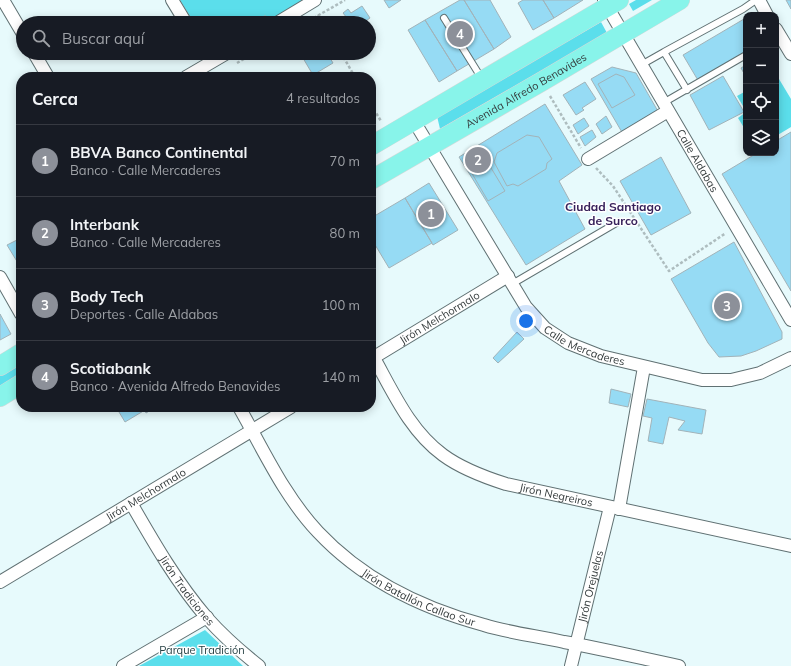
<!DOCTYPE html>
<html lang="es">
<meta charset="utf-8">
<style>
body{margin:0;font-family:Mulish,sans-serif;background:#242831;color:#f1f3f6}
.controls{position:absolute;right:12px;top:12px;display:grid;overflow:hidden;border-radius:8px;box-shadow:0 2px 10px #0003}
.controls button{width:36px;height:36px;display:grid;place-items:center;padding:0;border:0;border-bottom:1px solid #363941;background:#171b24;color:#f1f3f6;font:20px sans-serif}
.you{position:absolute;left:526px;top:321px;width:14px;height:14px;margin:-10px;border:3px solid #fff;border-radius:50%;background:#1a73e8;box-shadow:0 0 0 6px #1a73e833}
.badge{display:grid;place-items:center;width:26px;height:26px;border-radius:50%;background:#8c9099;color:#fff;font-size:13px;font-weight:700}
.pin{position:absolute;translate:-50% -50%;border:2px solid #fff;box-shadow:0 1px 4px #0006}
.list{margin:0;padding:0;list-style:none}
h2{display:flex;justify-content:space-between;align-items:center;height:52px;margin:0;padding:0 16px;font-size:17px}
h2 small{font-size:13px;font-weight:400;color:#9ea1a6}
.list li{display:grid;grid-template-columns:26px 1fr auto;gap:12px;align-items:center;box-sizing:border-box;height:72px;padding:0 16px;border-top:1px solid #363941}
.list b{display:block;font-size:15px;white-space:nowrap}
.list p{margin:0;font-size:13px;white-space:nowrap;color:#9ea1a6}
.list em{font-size:13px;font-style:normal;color:#9ea1a6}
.icon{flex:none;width:22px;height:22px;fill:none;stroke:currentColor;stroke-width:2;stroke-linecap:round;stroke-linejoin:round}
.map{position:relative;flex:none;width:791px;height:666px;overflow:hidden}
.search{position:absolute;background:#171b24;box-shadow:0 2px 10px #0003;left:16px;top:16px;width:360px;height:44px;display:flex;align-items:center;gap:10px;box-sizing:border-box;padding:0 14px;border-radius:22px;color:#9ea1a6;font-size:15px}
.panel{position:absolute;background:#171b24;box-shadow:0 2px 10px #0003;left:16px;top:72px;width:360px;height:340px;border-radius:16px}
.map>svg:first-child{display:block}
.green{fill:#5bdeeb}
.building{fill:#96dbf4;stroke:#a2b3b9}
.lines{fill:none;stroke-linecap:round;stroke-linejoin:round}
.lane-casing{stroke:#607173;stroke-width:8}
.street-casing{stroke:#607173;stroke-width:14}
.primary-casing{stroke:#d6d8d8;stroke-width:20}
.path{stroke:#aebdbf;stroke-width:2.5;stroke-dasharray:3 2;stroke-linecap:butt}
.lane{stroke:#fff;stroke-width:6}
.street{stroke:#fff;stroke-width:12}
.primary{stroke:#88f4ea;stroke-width:19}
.labels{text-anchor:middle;stroke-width:3;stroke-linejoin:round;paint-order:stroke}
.street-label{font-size:11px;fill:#343b3c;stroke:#fff}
.park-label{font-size:11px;fill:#274144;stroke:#fff}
.neighbourhood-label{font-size:12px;font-weight:bold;fill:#37215a;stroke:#fff}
</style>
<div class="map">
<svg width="791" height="666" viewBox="0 0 791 666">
<rect width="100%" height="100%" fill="#e7fafc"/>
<path class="green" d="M180 0H308L269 23H194Z
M636 0H652L633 11 629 4Z
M601 22 607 33 440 129 437 116Z
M776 74 791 99V127L776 136Z
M746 91V111L737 96Z
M746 112V131L738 118Z
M21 360V374L0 387V373Z
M205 630 243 666H139Z"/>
<path class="building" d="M384 0H401L389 8Z
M460 0H464L494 49 457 71 425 20Z
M464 0H490L511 37 494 49Z
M523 0H543L554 18 533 30 518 3Z
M543 0H583L554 18Z
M786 0H791V9Z
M362 6 370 18 363 23H351L343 13 348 9 351 13Z
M744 19 746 23V54L699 82 683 55Z
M425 20 457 71 439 82 408 30Z
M300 53H327L333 63 313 75Z
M746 65V77L741 68Z
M612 67 636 73 659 113 623 134 591 79Z
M616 74 624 77 635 95 612 108 598 84Z
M723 76 744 112 709 130 690 95Z
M585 82 596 99 582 108 584 110 576 115 563 95Z
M545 104 582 165 559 181 585 229 526 265 459 157Z
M606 116 612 127 602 134 596 124Z
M584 118 589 126 578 134 573 125Z
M592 130 596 137 585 146 580 137Z
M791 132V291L722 174 757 153H776V141Z
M527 135 539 137 552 159 547 163 546 169 518 186 513 184 507 186 494 162 497 153Z
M479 148 505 191 488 201 463 158Z
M661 157 691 213 651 235 620 181Z
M429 183 458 230 433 245 405 198Z
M405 198 432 243 389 268 371 238V218Z
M21 238V268L7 245Z
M734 242 782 332V339L756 351 741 356 719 357 708 343 671 279Z
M0 314 11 334 0 340Z
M517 332 524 339 498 363 493 358Z
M611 389 631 394 628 407 609 403Z
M647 399 706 410 702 434 678 430 685 421 669 417 663 444 648 441 652 418 643 416Z
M116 407H143L145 410 125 422Z
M143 407H156L146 413Z"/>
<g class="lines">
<defs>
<path id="lane" d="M444 18 482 79
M641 65 664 52
M687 90 664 52 743 9 756 0
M663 103 746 55
M512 284 618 222"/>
<g id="street">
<path d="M3 0 23 34"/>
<path d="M172 0 186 23"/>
<path d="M759 0 767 15"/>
<path id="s1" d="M604 1 791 320"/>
<path d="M277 23 315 0"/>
<path d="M776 29 791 54"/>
<path d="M34 53 48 77"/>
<path d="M186 77 227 53"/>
<path id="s2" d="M414 121 526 307 545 328 568 343 601 356 702 380H731L760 373 791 358"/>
<path d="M588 159 668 111"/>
<path d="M0 277 21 314"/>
<path id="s3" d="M374 358C393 392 410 431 443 455 462 469 484 477 506 484L791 546"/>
<path id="s4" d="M371 359 508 276"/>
<path id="s5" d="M239 407C263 449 284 496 318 532 363 580 421 608 484 625 510 633 537 636 564 642 603 649 641 658 679 666"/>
<path id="s6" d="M131 503C154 543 177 583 207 618 223 636 240 651 259 666"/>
<path d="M619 509 644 367"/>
<path id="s7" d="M0 582 291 407"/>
<path d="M123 666 207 617"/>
<path id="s8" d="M571 666 610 507"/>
</g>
<g id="primary">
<path d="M371 146 619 0"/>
<path id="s9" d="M371 180 541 82 680 0"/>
<path d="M0 366 21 353"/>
<path d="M0 397 21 384"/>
</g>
</defs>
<use href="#lane" class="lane-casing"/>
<use href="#street" class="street-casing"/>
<use href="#primary" class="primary-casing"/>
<path class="path" d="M318 15 323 23
M255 23 266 16
M305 23 345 0
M341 53 355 77
M237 63 254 53
M550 96 581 148
M371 105 381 121
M596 168 613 186 669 271 726 233"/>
<use href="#lane" class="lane"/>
<use href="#street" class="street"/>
<use href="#primary" class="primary"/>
</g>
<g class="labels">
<g class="street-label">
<text dy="4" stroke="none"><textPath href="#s9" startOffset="179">Avenida Alfredo Benavides</textPath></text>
<text dy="4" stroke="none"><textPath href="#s1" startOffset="185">Calle Aldabas</textPath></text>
<text dy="4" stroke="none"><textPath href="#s4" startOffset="80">Jirón Melchormalo</textPath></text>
<text dy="4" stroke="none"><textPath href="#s2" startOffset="289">Calle Mercaderes</textPath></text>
<text dy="4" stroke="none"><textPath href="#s7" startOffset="170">Jirón Melchormalo</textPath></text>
<text dy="4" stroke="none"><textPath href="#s3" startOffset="241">Jirón Negreiros</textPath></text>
<text dy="4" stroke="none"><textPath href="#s8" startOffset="82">Jirón Orejuelas</textPath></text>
<text dy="4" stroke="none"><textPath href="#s6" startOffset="104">Jirón Tradiciones</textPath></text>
<text dy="4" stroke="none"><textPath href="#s5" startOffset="270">Jirón Batallón Callao Sur</textPath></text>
</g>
<g class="park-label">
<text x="202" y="654">Parque Tradición</text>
</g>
<g class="neighbourhood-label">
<text x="613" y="211">Ciudad Santiago<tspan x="613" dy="14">de Surco</tspan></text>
</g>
</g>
</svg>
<div class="controls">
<button>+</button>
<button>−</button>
<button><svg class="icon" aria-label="locate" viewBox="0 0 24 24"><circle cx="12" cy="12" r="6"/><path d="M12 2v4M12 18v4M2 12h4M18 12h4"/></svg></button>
<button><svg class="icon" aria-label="layers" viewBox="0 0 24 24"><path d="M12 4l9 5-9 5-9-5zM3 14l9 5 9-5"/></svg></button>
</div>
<div class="you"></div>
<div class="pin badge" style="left:431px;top:214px">1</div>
<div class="pin badge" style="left:478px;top:160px">2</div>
<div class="pin badge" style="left:727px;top:306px">3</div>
<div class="pin badge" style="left:460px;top:34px">4</div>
<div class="search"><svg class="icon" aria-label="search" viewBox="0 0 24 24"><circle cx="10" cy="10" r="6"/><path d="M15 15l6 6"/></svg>Buscar aquí</div>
<section class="panel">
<h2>Cerca<small>4 resultados</small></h2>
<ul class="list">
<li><span class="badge">1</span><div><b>BBVA Banco Continental</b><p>Banco · Calle Mercaderes</p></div><em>70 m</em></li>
<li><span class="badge">2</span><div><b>Interbank</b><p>Banco · Calle Mercaderes</p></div><em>80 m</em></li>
<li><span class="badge">3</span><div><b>Body Tech</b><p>Deportes · Calle Aldabas</p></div><em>100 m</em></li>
<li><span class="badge">4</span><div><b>Scotiabank</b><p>Banco · Avenida Alfredo Benavides</p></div><em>140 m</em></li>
</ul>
</section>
</div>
